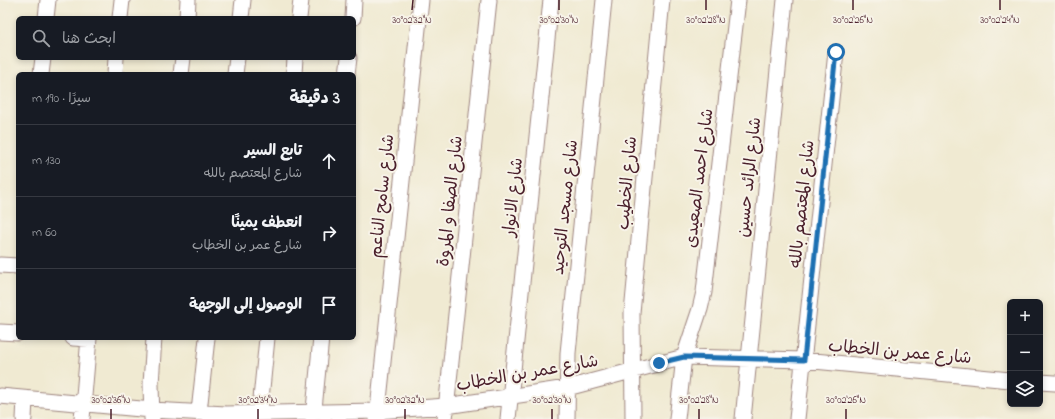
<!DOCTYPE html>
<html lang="ar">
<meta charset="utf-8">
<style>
body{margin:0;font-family:"Indie Flower","Playpen Sans Arabic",sans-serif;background:#242831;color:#f1f3f6;direction:rtl}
.controls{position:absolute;right:12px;bottom:12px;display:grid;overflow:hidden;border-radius:6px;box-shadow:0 2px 6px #0003}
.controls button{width:36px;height:36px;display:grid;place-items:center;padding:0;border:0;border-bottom:1px solid #363941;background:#171b24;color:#f1f3f6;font:20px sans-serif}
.stop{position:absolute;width:12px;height:12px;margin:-9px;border:3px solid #1f6fb2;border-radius:50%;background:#fff}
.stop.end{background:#1f6fb2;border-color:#fff;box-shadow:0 1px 4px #0008}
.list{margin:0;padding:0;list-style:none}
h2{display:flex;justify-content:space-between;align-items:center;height:52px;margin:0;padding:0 16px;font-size:17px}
h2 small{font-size:13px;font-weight:400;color:#9ea1a6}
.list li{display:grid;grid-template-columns:26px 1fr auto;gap:12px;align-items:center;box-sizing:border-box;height:72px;padding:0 16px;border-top:1px solid #363941}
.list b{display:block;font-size:15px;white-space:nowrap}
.list p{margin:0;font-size:13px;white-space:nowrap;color:#9ea1a6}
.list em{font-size:13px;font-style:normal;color:#9ea1a6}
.icon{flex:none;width:22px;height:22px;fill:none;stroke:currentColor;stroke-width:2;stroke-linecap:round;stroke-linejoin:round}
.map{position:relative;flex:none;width:1055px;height:419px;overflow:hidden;direction:ltr}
.search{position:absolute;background:#171b24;box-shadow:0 2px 6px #0003;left:16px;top:16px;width:340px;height:44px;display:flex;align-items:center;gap:10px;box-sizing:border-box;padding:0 14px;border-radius:6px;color:#9ea1a6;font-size:15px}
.panel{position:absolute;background:#171b24;box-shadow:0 2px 6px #0003;left:16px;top:72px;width:340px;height:268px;border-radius:6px;direction:rtl}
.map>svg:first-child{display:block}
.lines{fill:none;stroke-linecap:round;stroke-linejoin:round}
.minor-casing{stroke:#9d847e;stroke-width:17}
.minor{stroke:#fff;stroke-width:15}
.route{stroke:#1f6fb2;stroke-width:5}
.ticks{fill:none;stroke:#4a1f2b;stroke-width:1.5}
.labels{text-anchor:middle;stroke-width:4;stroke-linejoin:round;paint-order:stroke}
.street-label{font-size:17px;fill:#4a1f2b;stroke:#f7f3e8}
.ticks-label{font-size:10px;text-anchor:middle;fill:#4a1f2b;stroke:#f7f3e8;stroke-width:4;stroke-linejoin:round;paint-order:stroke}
</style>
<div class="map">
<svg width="1055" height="419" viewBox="0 0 1055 419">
<rect width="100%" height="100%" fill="#f7f3e8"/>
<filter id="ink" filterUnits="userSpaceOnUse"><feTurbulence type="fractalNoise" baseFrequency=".025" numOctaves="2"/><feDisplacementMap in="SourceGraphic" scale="8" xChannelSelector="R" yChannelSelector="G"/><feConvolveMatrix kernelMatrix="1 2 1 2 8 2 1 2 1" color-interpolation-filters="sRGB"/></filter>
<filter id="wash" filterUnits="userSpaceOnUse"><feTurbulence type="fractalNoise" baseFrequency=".012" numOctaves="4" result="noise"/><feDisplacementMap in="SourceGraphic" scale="16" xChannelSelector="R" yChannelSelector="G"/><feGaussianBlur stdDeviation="0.9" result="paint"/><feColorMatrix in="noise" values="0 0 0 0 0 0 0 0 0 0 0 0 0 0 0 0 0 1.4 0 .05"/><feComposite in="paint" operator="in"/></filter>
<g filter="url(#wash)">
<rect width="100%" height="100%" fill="#f0ead2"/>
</g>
<g filter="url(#ink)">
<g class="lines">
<defs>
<path id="minor" d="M46 18 48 0
M120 18 122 0
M187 18 188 0
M241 18 243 0
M299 18 301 0
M353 18 354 0
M41 74 43 58
M115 74 116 58
M181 74 183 58
M235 74 237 58
M294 74 295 58
M347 74 349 58
M0 265 18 266
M0 332 18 333
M73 338 89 339
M1040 382 1055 383
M0 396 152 410 226 414 377 411 446 406 567 388 684 357 804 360 1010 380
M199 412 207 338
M24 419 25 399
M82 419 89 338
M152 419 151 384 154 338
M259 419 267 338
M313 419 321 338
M377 419 421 0
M445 419 489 0
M508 419 551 0
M567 419 568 353 604 0
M633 419 632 313 662 0
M677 419 684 357 700 309 704 292 738 0
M743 419 785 0
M797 419 836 52"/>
</defs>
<use href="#minor" class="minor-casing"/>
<use href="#minor" class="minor"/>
</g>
</g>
<g class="lines" filter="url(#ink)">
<path class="route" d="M659 363 684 357 804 360 836 52"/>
</g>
<path class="ticks" d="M412 10 413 0M559 10V0M706 10V0M853 10V0M1000 10V0M111 419V409M258 419V409M405 419V409M552 419V409M699 419V409M846 419V409"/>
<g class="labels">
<g class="street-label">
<text transform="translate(748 177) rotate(-84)" y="6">شارع الرائد حسين</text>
<text transform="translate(698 178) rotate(-83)" y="6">شارع احمد الصعيدى</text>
<text transform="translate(626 183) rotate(-85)" y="6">شارع الخطيب</text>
<text transform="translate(381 196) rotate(-84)" y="6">شارع سامح الناعم</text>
<text transform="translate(512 197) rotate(-84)" y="6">شارع الانوار</text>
<text transform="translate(449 201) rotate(-84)" y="6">شارع الصفا و المروة</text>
<text transform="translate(801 204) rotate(-84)" y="6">شارع المعتصم بالله</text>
<text transform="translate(564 207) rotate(-84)" y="6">شارع مسجد التوحيد</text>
<text transform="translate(900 351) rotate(5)" y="6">شارع عمر بن الخطاب</text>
<text transform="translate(527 372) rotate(-10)" y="6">شارع عمر بن الخطاب</text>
</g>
</g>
<g class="ticks-label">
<text x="412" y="23">30°02'32"N</text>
<text x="559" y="23">30°02'30"N</text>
<text x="706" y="23">30°02'28"N</text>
<text x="853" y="23">30°02'26"N</text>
<text x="1000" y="23">30°02'24"N</text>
<text x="111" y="403">30°02'36"N</text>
<text x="258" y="403">30°02'34"N</text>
<text x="405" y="403">30°02'32"N</text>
<text x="552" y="403">30°02'30"N</text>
<text x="699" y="403">30°02'28"N</text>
<text x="846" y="403">30°02'26"N</text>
</g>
</svg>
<div class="controls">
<button>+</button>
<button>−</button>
<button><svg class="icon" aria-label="layers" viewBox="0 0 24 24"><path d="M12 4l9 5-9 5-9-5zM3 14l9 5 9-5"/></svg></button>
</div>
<div class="stop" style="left:836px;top:52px"></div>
<div class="stop end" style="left:659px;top:363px"></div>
<div class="search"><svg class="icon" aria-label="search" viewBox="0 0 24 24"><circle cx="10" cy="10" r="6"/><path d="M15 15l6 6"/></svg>ابحث هنا</div>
<section class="panel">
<h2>3 دقيقة<small>سيرًا · 190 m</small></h2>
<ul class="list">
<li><svg class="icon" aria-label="ahead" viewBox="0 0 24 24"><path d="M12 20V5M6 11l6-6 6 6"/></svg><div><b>تابع السير</b><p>شارع المعتصم بالله</p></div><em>130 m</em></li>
<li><svg class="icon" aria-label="right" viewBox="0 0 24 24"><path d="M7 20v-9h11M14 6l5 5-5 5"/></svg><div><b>انعطف يمينًا</b><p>شارع عمر بن الخطاب</p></div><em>60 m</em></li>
<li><svg class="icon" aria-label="arrive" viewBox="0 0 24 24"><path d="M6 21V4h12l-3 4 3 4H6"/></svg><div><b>الوصول إلى الوجهة</b></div></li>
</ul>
</section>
</div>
